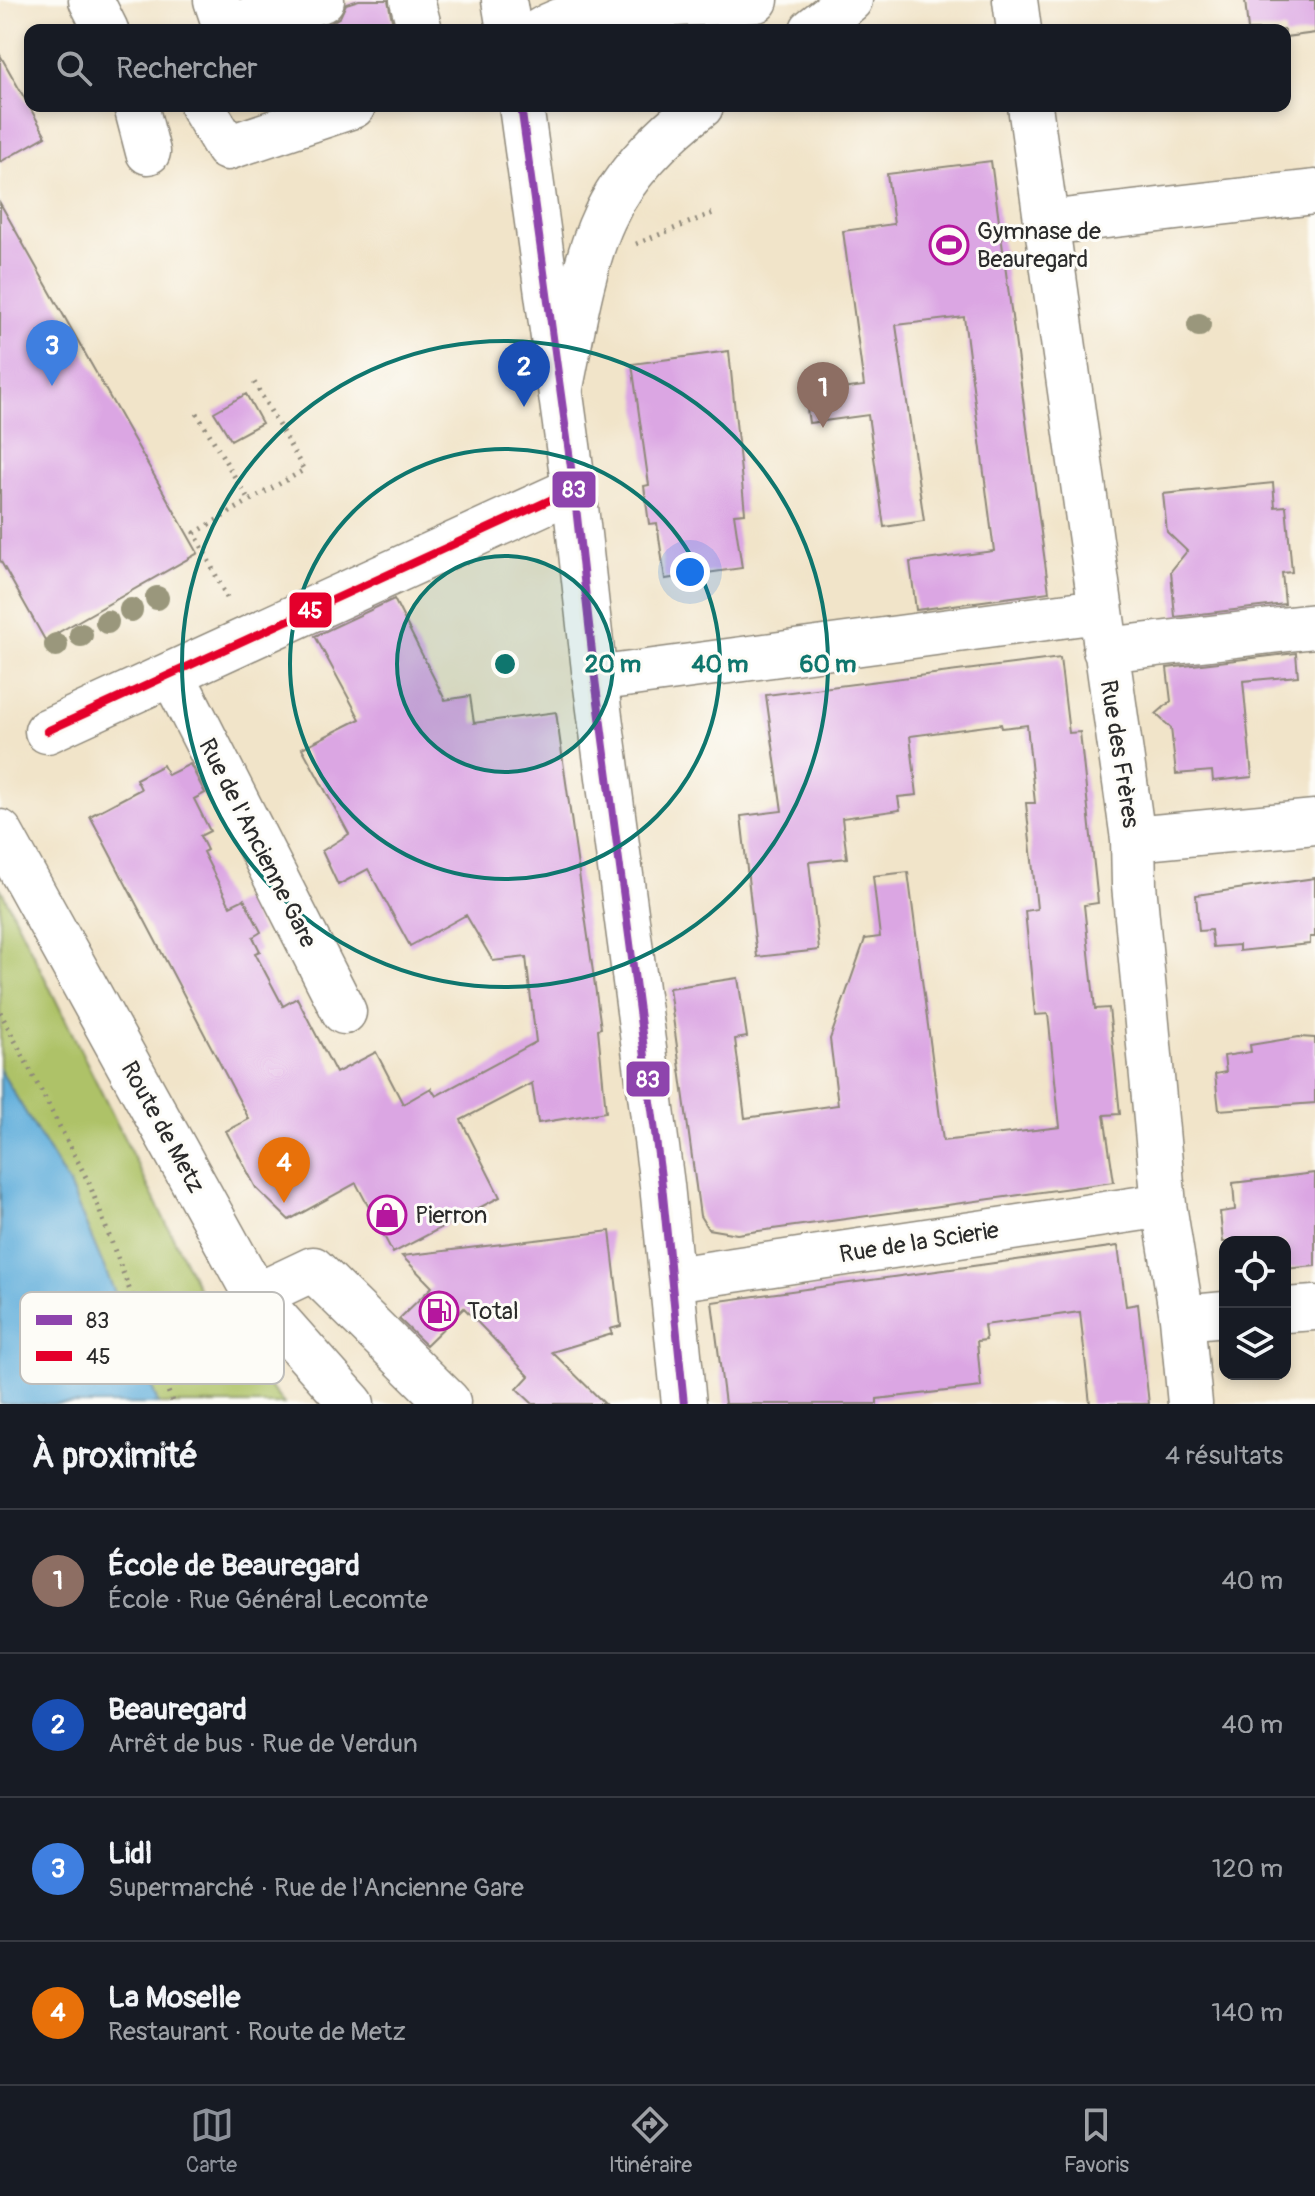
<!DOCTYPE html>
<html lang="fr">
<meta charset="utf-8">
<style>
body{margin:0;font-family:Pangolin,sans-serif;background:#20242c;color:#f1f3f6}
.controls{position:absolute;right:24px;bottom:24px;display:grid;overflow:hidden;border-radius:16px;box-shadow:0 4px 12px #0003}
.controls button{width:72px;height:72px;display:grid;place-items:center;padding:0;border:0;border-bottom:2px solid #363941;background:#171b24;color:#f1f3f6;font:40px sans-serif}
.you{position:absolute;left:690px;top:572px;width:28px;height:28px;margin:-20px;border:6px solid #fff;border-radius:50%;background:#1a73e8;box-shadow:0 0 0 12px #1a73e833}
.badge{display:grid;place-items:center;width:52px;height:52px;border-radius:50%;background:#8c9099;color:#fff;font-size:26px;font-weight:700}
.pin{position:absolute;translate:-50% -66px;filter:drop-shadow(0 2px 4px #0008)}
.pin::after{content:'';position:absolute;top:42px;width:28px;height:24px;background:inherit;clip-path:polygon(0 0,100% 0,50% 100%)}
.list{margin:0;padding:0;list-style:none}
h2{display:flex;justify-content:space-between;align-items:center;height:104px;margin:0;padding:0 32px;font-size:34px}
h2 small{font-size:26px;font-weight:400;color:#9ea1a6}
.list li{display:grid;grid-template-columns:52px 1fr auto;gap:24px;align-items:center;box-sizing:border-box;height:144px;padding:0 32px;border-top:2px solid #363941}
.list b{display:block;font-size:30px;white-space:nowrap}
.list p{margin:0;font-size:26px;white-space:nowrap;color:#9ea1a6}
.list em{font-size:26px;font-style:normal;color:#9ea1a6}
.icon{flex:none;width:44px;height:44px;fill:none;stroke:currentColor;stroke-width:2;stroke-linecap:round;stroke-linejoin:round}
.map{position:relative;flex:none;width:1315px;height:1404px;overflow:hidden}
.search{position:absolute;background:#171b24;box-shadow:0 4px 12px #0003;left:24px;right:24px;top:24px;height:88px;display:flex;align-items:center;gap:20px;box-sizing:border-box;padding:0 28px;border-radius:16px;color:#9ea1a6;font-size:30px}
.sheet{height:680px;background:#171b24}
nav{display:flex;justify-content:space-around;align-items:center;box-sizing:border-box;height:112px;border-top:2px solid #363941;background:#171b24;font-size:22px;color:#9ea1a6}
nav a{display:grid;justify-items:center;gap:4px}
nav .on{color:#8c9099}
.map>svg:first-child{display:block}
.green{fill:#aec267;stroke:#6c7649;stroke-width:2}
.water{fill:#62afdb;stroke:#466d83;stroke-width:2}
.building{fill:#dba6e3}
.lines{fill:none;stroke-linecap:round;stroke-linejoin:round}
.minor-casing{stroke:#8e887a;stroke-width:47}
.major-casing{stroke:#8e887a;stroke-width:47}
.highway-casing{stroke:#8e887a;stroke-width:47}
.path{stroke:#8e887a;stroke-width:5;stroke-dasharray:2 6;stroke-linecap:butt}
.minor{stroke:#fff;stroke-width:44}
.major{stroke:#fff;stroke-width:44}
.highway{stroke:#fff;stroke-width:44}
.bus-1-casing{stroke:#fdfcf7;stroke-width:14}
.bus-2-casing{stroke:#fdfcf7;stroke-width:14}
.bus-1{stroke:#8e44ad;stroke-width:8}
.bus-2{stroke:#e4002b;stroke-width:8}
.tree{fill:#9a977c}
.ring{fill:none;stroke:#0f766e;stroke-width:4}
.labels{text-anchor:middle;stroke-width:6;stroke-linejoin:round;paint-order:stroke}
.poi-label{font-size:24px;fill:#2b2b2b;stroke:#fdfcf7;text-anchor:start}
.street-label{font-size:24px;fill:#2b2b2b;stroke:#fdfcf7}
.key{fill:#fdfcf7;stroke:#bebdba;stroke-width:2}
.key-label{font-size:22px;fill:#2b2b2b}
.centre{fill:#0f766e;stroke:#fdfcf7;stroke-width:4}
.ring-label{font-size:24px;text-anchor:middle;font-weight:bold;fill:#0f766e;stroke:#fdfcf7;stroke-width:6;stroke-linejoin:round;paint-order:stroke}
.line-badge{stroke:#fdfcf7;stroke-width:3}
.badge-label{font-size:22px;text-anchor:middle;font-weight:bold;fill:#fff}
</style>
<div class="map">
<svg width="1315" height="1404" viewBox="0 0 1315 1404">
<rect width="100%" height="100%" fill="#fdfcf7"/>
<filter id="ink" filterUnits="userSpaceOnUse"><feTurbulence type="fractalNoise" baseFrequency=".0125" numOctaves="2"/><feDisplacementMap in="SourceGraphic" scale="16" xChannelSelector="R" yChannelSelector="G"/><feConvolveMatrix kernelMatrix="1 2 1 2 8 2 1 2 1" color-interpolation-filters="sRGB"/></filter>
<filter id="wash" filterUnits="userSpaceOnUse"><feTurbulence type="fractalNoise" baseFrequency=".006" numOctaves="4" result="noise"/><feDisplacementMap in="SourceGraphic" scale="32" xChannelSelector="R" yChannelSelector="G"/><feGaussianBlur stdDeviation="1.8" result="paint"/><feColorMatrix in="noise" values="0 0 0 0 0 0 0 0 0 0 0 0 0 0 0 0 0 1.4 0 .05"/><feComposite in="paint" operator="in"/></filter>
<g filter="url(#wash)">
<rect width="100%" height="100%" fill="#f1e4c9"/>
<path class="green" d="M0 887 213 1318 284 1404H158L138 1347 69 1185 0 1070Z"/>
<path class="water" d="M0 1070 69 1185 138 1347 158 1404H0Z"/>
<g id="blocks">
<path class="building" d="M359 0H388L394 30H307L329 24 340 17 346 4Z
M1245 0H1315V33L1285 37V30H1248Z
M0 55 46 136 0 162Z
M991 161 1049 592 916 610 910 562 994 551 964 317 896 325 924 521 884 527 868 415 809 423 805 394 864 386 843 231 894 224 887 174Z
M0 203 198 553 45 640 0 560Z
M729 351 745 513 734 514 742 568 665 579 657 523 649 524 644 486 649 485 632 364Z
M246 394 262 423 231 440 214 412Z
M1273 483 1275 507 1286 506 1292 572 1282 573 1285 604 1175 617 1171 571 1187 551 1167 532 1163 494Z
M394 599 445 700 470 696 474 723 556 712 601 1028 598 1029 606 1112 538 1123 532 1083 461 1120 500 1197 393 1253 356 1183 289 1220 256 1188 226 1131 249 1119 90 816 141 789 136 779 163 765 168 775 190 764 205 793 194 799 210 831 200 836 207 850 203 852 230 906 244 899 261 932 253 937 260 951 255 953 283 1006 297 998 336 1073 376 1052 403 1104 431 1088 436 1096 536 1042 526 957 493 961 466 915 410 946 368 869 338 885 322 851 349 834 302 748 360 719 315 636Z
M1296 653 1298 676 1243 681 1252 777 1213 781 1212 771 1176 774 1171 728 1156 714 1171 701 1167 668Z
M1060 658 1069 733 1080 732 1098 903 1084 905 1095 1009 1109 1008 1120 1114 1104 1115 1114 1182 737 1234 708 1229 700 1216 669 988 738 978 747 1037 735 1039 745 1118 838 1105 830 1039 865 939 880 937 873 876 908 872 943 1141 1060 1127 1048 1014 1035 1015 1025 911 1037 909 1026 803H1035L1027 725 1002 728 1001 724 910 736 917 795 898 797 900 810 842 818 847 858 809 862 819 950 757 957 741 816 782 811 766 695Z
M1315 878V937H1310V944L1239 951V945L1213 947 1211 930 1199 931 1196 895Z
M1299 1037 1315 1038V1103L1219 1110 1215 1074 1226 1072 1224 1056 1251 1052 1250 1045Z
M1315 1173V1266L1285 1269V1242H1223L1220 1212 1235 1210 1233 1183Z
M610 1231 621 1326 610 1329 612 1334 552 1352 605 1404H533L517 1389 529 1376 464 1308 426 1345 399 1319 432 1287 402 1256Z
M1118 1246 1126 1306 1138 1304 1149 1404H1090L1080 1312 984 1325 986 1340 977 1341 981 1387 877 1399V1404H725L712 1302Z"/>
</g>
</g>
<g filter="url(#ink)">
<use href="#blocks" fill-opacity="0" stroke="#8e887a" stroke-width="2"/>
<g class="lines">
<defs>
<path id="minor" d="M91 0 106 30
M216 0 225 27 322 0
M412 0 420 30
M1015 0 1019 30
M136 106 148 152
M202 106 227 148 353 106
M1030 106 1133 839 1134 885 1164 1205 1182 1318 1190 1404
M1046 223 1315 192
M1105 650 1315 626
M172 674 344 1012
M595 679 1098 611
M47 731 574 489
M1133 839 1315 822
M674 1279 1164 1205
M256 1296 313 1269 448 1402 446 1404
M1285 1310 1315 1308
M1182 1318 1225 1314"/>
<path id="major" d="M504 0 509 30
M521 106 574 489 595 679 662 1185 684 1404
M0 832 256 1296 352 1404"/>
<path id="highway" d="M541 30C588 0 695 6 756 0
M812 30 850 0
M561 387C571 338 583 262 604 218 623 175 664 134 701 106"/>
</defs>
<use href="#minor" class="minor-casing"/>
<use href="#major" class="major-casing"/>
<use href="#highway" class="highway-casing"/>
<path class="path" d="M636 244 713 213
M197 413 249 501 304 470 254 382
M227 598 195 533 249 501
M0 1012 89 1183 173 1404"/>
<use href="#minor" class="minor"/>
<use href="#major" class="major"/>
<use href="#highway" class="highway"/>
<defs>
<path id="bus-1" d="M521 106 574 489 595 679 662 1185 684 1404"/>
<path id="bus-2" d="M47 731 574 489"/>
</defs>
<use href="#bus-1" class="bus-1-casing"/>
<use href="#bus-2" class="bus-2-casing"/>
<use href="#bus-1" class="bus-1"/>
<use href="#bus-2" class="bus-2"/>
</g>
<g class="tree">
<circle cx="1199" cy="325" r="12"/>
<circle cx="157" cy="598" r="12"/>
<circle cx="131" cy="610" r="12"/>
<circle cx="107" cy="622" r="12"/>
<circle cx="81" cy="635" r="12"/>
<circle cx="56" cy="645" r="12"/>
</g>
</g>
<circle cx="505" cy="664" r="108" fill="#0f766e" fill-opacity=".12"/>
<g class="ring">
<circle cx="505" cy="664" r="108"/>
<circle cx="505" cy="664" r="215"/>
<circle cx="505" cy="664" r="323"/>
</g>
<defs>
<symbol id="stadium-ring" viewBox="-11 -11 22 22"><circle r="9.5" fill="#fdfcf7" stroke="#b5179e" stroke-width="1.5"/><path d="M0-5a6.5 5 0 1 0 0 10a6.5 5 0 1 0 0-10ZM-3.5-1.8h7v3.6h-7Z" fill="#b5179e"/></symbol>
<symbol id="shop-ring" viewBox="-11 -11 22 22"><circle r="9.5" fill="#fdfcf7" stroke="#b5179e" stroke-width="1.5"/><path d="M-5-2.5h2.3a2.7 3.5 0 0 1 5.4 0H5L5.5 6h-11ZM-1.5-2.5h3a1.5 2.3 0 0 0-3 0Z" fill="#b5179e"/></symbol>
<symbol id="fuel-ring" viewBox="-11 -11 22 22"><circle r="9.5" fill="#fdfcf7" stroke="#b5179e" stroke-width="1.5"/><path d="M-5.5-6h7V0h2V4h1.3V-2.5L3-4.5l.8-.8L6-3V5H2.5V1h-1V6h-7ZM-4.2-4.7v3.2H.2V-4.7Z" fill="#b5179e"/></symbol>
</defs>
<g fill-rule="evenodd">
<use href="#stadium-ring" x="927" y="223" width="44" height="44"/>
<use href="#shop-ring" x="365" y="1193" width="44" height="44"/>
<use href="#fuel-ring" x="417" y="1289" width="44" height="44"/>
</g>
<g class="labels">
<g class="poi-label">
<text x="977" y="239">Gymnase de<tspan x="977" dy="28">Beauregard</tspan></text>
<text x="415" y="1223">Pierron</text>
<text x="467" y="1319">Total</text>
</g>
<g class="street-label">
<text transform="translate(1120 754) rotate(81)" y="8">Rue des Frères</text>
<text transform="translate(258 843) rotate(63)" y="8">Rue de l'Ancienne Gare</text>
<text transform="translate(163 1127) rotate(61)" y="8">Route de Metz</text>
<text transform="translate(919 1242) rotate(-9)" y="8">Rue de la Scierie</text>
</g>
</g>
<rect x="20" y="1292" width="264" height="92" rx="12" class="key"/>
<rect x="36" y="1315" width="36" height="10" fill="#8e44ad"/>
<rect x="36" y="1351" width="36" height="10" fill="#e4002b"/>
<g class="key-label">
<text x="86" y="1328">83</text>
<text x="86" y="1364">45</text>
</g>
<circle cx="505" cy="664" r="12" class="centre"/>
<g class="ring-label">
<text x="613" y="672">20 m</text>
<text x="720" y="672">40 m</text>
<text x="828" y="672">60 m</text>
</g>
<g class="line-badge">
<rect x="551" y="470" width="46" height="39" rx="8" fill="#8e44ad"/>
<rect x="288" y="591" width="45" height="38" rx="8" fill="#e4002b"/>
<rect x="625" y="1060" width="46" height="38" rx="8" fill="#8e44ad"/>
</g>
<g class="badge-label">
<text x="574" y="497">83</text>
<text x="310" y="618">45</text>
<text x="648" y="1087">83</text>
</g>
</svg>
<div class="controls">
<button><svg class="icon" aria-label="locate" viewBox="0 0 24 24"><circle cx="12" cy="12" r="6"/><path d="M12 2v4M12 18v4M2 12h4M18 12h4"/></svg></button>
<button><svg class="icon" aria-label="layers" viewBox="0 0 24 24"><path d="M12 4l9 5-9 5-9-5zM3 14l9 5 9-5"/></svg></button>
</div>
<div class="you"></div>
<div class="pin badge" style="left:823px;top:428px;background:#8d6e63">1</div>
<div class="pin badge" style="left:524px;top:407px;background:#1a4fb4">2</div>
<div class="pin badge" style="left:52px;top:386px;background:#3f7fe0">3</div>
<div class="pin badge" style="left:284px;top:1203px;background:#e8710a">4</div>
<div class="search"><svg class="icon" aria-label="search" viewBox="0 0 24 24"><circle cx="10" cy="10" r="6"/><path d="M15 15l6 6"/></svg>Rechercher</div>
</div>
<section class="sheet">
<h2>À proximité<small>4 résultats</small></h2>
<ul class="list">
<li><span class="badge" style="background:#8d6e63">1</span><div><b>École de Beauregard</b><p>École · Rue Général Lecomte</p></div><em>40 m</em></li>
<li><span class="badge" style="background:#1a4fb4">2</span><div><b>Beauregard</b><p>Arrêt de bus · Rue de Verdun</p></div><em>40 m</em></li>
<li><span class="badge" style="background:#3f7fe0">3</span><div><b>Lidl</b><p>Supermarché · Rue de l'Ancienne Gare</p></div><em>120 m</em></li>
<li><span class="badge" style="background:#e8710a">4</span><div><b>La Moselle</b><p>Restaurant · Route de Metz</p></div><em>140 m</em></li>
</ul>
</section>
<nav>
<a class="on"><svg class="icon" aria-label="map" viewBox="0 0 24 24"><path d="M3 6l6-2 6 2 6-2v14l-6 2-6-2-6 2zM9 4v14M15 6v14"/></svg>Carte</a>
<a><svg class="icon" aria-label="directions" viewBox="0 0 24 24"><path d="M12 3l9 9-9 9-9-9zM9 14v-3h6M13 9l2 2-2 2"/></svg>Itinéraire</a>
<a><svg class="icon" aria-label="saved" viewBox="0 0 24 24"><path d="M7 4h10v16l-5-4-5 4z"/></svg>Favoris</a>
</nav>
